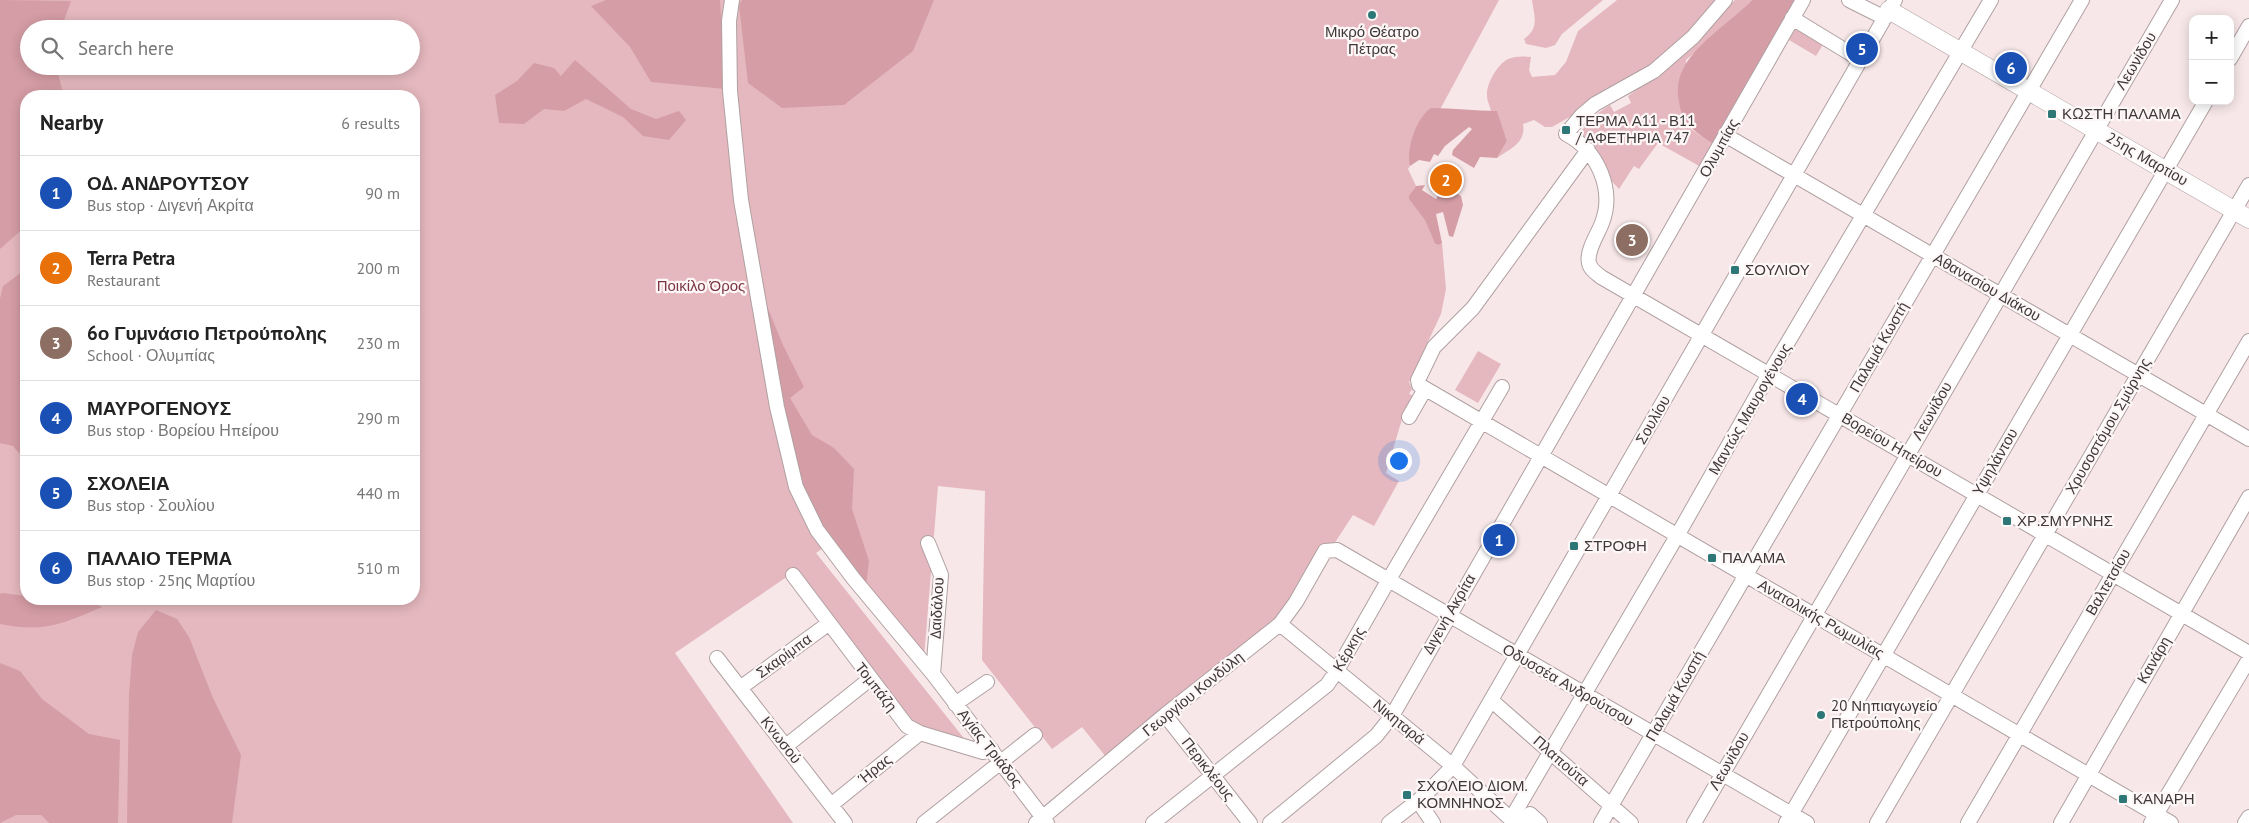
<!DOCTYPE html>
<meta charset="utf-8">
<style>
body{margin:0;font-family:"PT Sans",sans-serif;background:#f2f2f2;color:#222}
.controls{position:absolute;right:15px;top:15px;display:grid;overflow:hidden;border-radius:10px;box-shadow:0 2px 12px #0003}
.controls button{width:45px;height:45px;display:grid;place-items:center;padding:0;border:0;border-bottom:1px solid #e0e0e0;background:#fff;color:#222;font:25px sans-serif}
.you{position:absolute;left:1398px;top:460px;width:18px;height:18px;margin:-12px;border:4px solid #fff;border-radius:50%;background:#1a73e8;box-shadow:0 0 0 8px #1a73e833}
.badge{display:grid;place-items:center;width:32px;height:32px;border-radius:50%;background:#ea580c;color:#fff;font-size:16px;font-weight:700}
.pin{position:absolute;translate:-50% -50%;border:2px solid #fff;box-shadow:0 1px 5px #0006}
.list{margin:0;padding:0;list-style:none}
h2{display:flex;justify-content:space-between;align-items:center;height:65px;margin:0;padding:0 20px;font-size:21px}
h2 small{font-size:16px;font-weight:400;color:#767676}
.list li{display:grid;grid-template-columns:32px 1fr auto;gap:15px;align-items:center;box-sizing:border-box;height:75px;padding:0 20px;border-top:1px solid #e0e0e0}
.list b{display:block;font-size:19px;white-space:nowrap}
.list p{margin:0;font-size:16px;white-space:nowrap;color:#767676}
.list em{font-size:16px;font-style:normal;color:#767676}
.icon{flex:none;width:28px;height:28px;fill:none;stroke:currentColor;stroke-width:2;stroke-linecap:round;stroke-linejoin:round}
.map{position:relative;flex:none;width:2249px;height:823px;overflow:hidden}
.search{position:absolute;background:#fff;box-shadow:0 2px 12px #0003;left:20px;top:20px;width:400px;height:55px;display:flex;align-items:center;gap:12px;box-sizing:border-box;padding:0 18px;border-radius:28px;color:#767676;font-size:19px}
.panel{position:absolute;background:#fff;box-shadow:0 2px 12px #0003;left:20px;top:90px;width:400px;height:515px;border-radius:20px}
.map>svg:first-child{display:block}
.green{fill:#e4b8be;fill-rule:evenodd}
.forest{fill:#d59da5}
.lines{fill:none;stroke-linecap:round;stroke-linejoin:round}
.minor-casing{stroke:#b0a0a2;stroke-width:16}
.major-casing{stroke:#b0a0a2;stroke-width:19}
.minor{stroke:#fff;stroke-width:14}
.major{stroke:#fff;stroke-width:18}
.poi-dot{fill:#2d7776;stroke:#fef7f8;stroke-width:2}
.labels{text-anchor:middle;stroke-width:4.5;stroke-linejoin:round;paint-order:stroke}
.poi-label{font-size:15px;fill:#3e3838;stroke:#fef7f8;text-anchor:start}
.street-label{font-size:15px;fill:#3e3838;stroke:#fef7f8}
.park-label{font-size:15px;fill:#7c3745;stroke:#fef7f8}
</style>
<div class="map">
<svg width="2249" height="823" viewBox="0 0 2249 823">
<rect width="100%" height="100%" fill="#f7e7e9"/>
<path class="green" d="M0 0H1499L1408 169 1416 186 1413 190 1435 244 1439 245 1442 243 1446 289 1441 314 1409 382 1412 389 1409 394 1414 396 1402 419 1386 473 1399 481 1374 526 1353 515 1332 547 1321 546 1282 611 1272 622 1106 757 1082 727 1052 749 982 660 985 491 938 486 924 658 866 586 835 540 816 553 967 742 909 723 794 572 675 653 793 823H0ZM29 29H411V66H29ZM26 96H414V599H26Z
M1532 0H1603L1562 34 1555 45 1546 48 1526 44 1524 39C1540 28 1534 16 1532 0Z
M1617 0H1721L1689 33 1641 76 1552 127H1545L1534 120 1523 124C1526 143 1511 148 1497 158L1507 141 1497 112 1491 111C1490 106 1487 101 1487 96 1486 84 1497 65 1508 59 1515 56 1523 56 1531 57L1529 70 1532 77 1555 75 1566 62 1578 31Z
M1735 0H1752L1736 17 1686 60 1691 129 1714 145 1701 167 1658 143 1639 169 1634 166 1619 189 1605 174 1579 138C1585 121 1595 115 1610 105L1614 112 1631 103 1628 96 1678 58Z
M1796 27 1824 43 1816 56 1789 40Z
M1478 351 1501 364 1478 403 1455 390Z"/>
<path class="forest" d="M0 0 71 1 61 29H29V66H56L64 96H26V226L0 249Z
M606 0H720L725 89 651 82 630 47 591 6Z
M742 0H934L913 51 844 105 782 108 748 83 739 5Z
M1752 0H1798L1714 145C1692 129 1681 124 1678 95 1674 54 1727 27 1752 0Z
M575 60 631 109 656 119 679 111 686 120 669 140 643 136 623 117 586 99 564 111 544 109 524 124 499 123 495 95 517 81 534 63 554 68 561 76Z
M1431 108C1454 108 1475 111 1497 111L1507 141 1497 158 1480 157 1474 168 1452 155 1453 150 1472 129 1469 127 1445 146 1438 156 1434 154 1430 162 1419 160 1410 166C1406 149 1416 118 1431 108Z
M1425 185 1422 190 1436 199 1444 186 1461 196 1463 205 1453 237 1449 236 1443 212 1436 214 1442 243 1439 245 1435 244 1425 220 1409 199V196L1416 186Z
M26 269V461L13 446 0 443V299L3 286Z
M764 299 783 345 804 387 790 398 812 435 834 448 854 469 852 509 869 561 866 586 833 545 797 483Z
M3 593 26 596V599H85L102 607C62 624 44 633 0 624V594Z
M156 610 177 619 189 637 213 698 241 755 232 823H127L129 695 132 655 138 632Z
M0 663 20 671 42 699 89 734 120 740 118 823H49L41 815H16L0 823Z"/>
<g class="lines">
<defs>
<path id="minor" d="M732 0 729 21 730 91 741 200 777 407 796 487 817 530 853 578 933 674 1047 823
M1725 0 1693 37 1654 71 1595 104 1582 115 1566 134C1597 150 1615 189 1602 223 1598 234 1586 251 1589 263 1590 269 1596 273 1601 277L2249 653
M1849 0 1885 18
M1792 18 1861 60
M2230 59 2249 26
M1725 135 2249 439
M1588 150 1473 308 1434 347 1418 380 1419 385 2171 823
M1409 417 1425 389
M928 543 941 575 933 674
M793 575 907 726 920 733 983 752 992 750
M1280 624 1453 766 1515 823
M717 658 845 823
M740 688 828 624
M1491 700 1631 823
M955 704 987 682
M1165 715 1250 823
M786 746 870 679
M1418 801 1433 823
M831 805 920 733
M1511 819 1677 536 1769 374 1991 0
M924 823 1035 735
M1036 823 1165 715 1280 624 1296 602 1325 551 1337 550 1807 823
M1153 823 1327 685 1336 672 1388 581 1502 387
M1270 823 1376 736 1392 716 1803 0
M1389 823 1424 796 1453 766 1895 0
M1520 823 1530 814 1540 823
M1601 823 2082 0
M1694 823 2172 0
M1786 823 2206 101
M1877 823 2249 185
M1968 823 2249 341
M2061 823 2249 497
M2151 823 2249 659
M2245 823 2249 817"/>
<path id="major" d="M1889 10 2249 219"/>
</defs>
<use href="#minor" class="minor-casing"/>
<use href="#major" class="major-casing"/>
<use href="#minor" class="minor"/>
<use href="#major" class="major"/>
</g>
<g class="poi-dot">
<circle cx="1372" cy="15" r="5"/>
<rect x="2047" y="109" width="10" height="10" rx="2.5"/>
<rect x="1561" y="125" width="10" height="10" rx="2.5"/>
<rect x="1730" y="265" width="10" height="10" rx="2.5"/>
<rect x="2002" y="516" width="10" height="10" rx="2.5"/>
<rect x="1569" y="541" width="10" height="10" rx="2.5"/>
<rect x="1707" y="553" width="10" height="10" rx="2.5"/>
<circle cx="1821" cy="715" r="5"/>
<rect x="1402" y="790" width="10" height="10" rx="2.5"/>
<rect x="2118" y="794" width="10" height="10" rx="2.5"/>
</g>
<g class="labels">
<g class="poi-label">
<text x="1372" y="37" text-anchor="middle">Μικρό Θέατρο<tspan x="1372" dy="17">Πέτρας</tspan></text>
<text x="2062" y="119">ΚΩΣΤΗ ΠΑΛΑΜΑ</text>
<text x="1576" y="126">ΤΕΡΜΑ Α11 - Β11<tspan x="1576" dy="17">/ ΑΦΕΤΗΡΙΑ 747</tspan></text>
<text x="1745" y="275">ΣΟΥΛΙΟΥ</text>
<text x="2017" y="526">ΧΡ.ΣΜΥΡΝΗΣ</text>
<text x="1584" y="551">ΣΤΡΟΦΗ</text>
<text x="1722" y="563">ΠΑΛΑΜΑ</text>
<text x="1831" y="711">20 Νηπιαγωγείο<tspan x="1831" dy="17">Πετρούπολης</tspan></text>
<text x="1417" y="791">ΣΧΟΛΕΙΟ ΔΙΟΜ.<tspan x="1417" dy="17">ΚΟΜΝΗΝΟΣ</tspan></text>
<text x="2133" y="804">ΚΑΝΑΡΗ</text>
</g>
<g class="street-label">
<text transform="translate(2136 61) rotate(-59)" y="5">Λεωνίδου</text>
<text transform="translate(1719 148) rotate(-61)" y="5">Ολυμπίας</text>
<text transform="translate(2147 159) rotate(30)" y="5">25ης Μαρτίου</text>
<text transform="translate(1987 287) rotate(30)" y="5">Αθανασίου Διάκου</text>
<text transform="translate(1879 347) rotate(-60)" y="5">Παλαμά Κωστή</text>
<text transform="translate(1750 409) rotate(-60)" y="5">Μαντώς Μαυρογένους</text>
<text transform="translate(1932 411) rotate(-60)" y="5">Λεωνίδου</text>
<text transform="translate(1653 420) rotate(-60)" y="5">Σουλίου</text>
<text transform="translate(2108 426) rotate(-60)" y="5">Χρυσοστόμου Σμύρνης</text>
<text transform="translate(1892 445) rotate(30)" y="5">Βορείου Ηπείρου</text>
<text transform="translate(1995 462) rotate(-60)" y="5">Υψηλάντου</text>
<text transform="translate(2108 582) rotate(-60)" y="5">Βαλτετσίου</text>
<text transform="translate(937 608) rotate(-87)" y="5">Δαιδάλου</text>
<text transform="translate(1449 614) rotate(-60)" y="5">Διγενή Ακρίτα</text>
<text transform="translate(1821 619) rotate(30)" y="5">Ανατολικής Ρωμυλίας</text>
<text transform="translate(1349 649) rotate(-60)" y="5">Κέρκης</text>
<text transform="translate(784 656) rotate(-36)" y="5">Σκαρίμπα</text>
<text transform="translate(2154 660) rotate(-60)" y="5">Κανάρη</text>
<text transform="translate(1568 685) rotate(30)" y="5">Οδυσσέα Ανδρούτσου</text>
<text transform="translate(876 687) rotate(52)" y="5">Τομπάζη</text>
<text transform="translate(1193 694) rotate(-39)" y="5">Γεωργίου Κονδύλη</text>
<text transform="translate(1675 696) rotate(-60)" y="5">Παλαμά Κωστή</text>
<text transform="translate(1399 722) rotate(39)" y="5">Νικηταρά</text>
<text transform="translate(781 740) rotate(52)" y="5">Κνωσού</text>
<text transform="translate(990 748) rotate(52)" y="5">Αγίας Τριάδος</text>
<text transform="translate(1561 761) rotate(41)" y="5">Πλαπούτα</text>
<text transform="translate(1729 761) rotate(-60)" y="5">Λεωνίδου</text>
<text transform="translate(875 769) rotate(-39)" y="5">Ήρας</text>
<text transform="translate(1208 769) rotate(52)" y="5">Περικλέους</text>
</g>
<g class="park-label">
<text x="701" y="291">Ποικίλο Όρος</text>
</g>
</g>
</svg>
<div class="controls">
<button>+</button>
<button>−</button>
</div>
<div class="you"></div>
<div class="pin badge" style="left:1499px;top:540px;background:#1a4fb4">1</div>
<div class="pin badge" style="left:1446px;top:180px;background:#e8710a">2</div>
<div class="pin badge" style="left:1632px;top:240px;background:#8d6e63">3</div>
<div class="pin badge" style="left:1802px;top:399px;background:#1a4fb4">4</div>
<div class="pin badge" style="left:1862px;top:49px;background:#1a4fb4">5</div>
<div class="pin badge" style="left:2011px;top:68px;background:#1a4fb4">6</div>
<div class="search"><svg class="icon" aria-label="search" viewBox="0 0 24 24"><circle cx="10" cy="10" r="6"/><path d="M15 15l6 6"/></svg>Search here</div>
<section class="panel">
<h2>Nearby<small>6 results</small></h2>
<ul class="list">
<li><span class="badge" style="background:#1a4fb4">1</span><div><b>ΟΔ. ΑΝΔΡΟΥΤΣΟΥ</b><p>Bus stop · Διγενή Ακρίτα</p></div><em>90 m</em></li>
<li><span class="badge" style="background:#e8710a">2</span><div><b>Terra Petra</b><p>Restaurant</p></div><em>200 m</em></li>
<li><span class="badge" style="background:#8d6e63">3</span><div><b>6ο Γυμνάσιο Πετρούπολης</b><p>School · Ολυμπίας</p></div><em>230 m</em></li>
<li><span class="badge" style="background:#1a4fb4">4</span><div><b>ΜΑΥΡΟΓΕΝΟΥΣ</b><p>Bus stop · Βορείου Ηπείρου</p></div><em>290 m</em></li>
<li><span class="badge" style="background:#1a4fb4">5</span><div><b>ΣΧΟΛΕΙΑ</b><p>Bus stop · Σουλίου</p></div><em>440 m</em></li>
<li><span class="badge" style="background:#1a4fb4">6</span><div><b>ΠΑΛΑΙΟ ΤΕΡΜΑ</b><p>Bus stop · 25ης Μαρτίου</p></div><em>510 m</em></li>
</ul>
</section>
</div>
